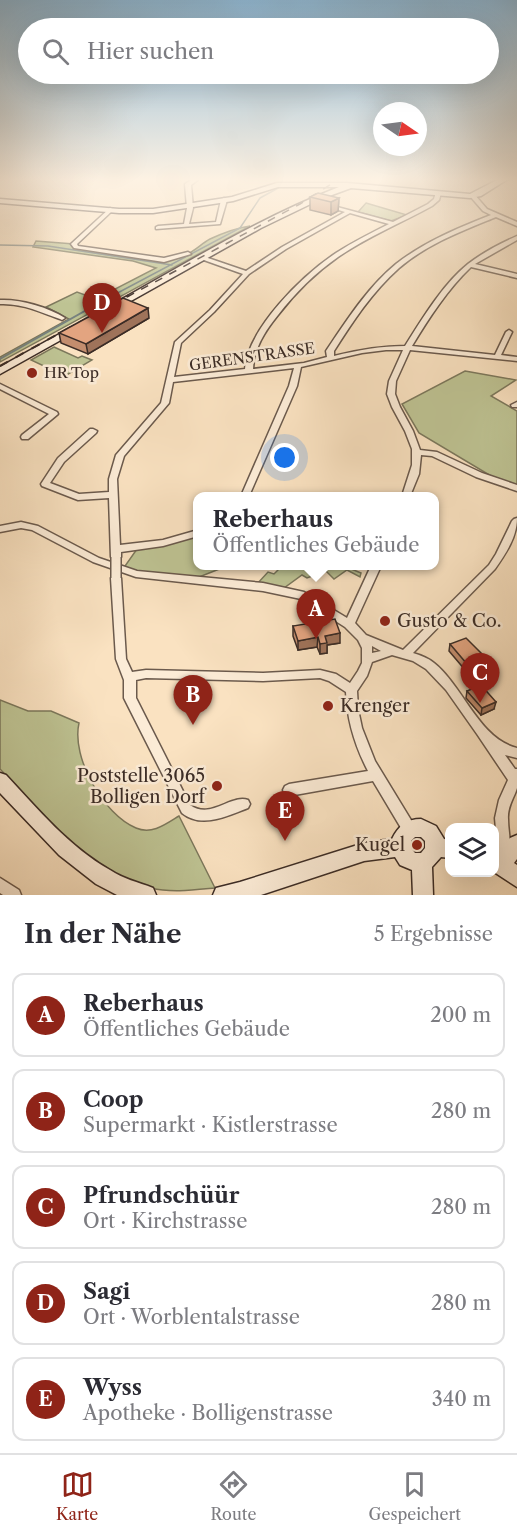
<!DOCTYPE html>
<html lang="de">
<meta charset="utf-8">
<style>
body{margin:0;font-family:"Libre Caslon Text",serif;background:#f7f7f7;color:#2b2b33}
.controls{position:absolute;right:18px;bottom:18px;display:grid;overflow:hidden;border-radius:12px;box-shadow:0 6px 24px #0002}
.controls button{width:54px;height:54px;display:grid;place-items:center;padding:0;border:0;border-bottom:2px solid #e1e1e2;background:#fff;color:#2b2b33;font:30px sans-serif}
.compass{position:absolute;left:373px;top:102px;width:54px;height:54px;border-radius:50%;background:#fff;box-shadow:0 6px 24px #0002;rotate:103deg}
.you{position:absolute;left:285px;top:458px;width:21px;height:21px;margin:-15px;border:4px solid #fff;border-radius:50%;background:#1a73e8;box-shadow:0 0 0 9px #1a73e833}
.badge{display:grid;place-items:center;width:39px;height:39px;border-radius:50%;background:#8f2418;color:#fff;font-size:20px;font-weight:700}
.pin{position:absolute;translate:-50% -50px;filter:drop-shadow(0 2px 3px #0008)}
.pin::after{content:'';position:absolute;top:32px;width:21px;height:18px;background:inherit;clip-path:polygon(0 0,100% 0,50% 100%)}
.popup{position:absolute;left:193px;top:492px;width:246px;height:78px;box-sizing:border-box;display:grid;place-content:center;border-radius:12px;background:#fff;filter:drop-shadow(0 2px 4px #0005);font-size:20px;white-space:nowrap;color:#7c7c81}
.popup b{font-size:22px;color:#2b2b33}
.popup::after{content:'';position:absolute;left:50%;top:100%;margin-left:-12px;border:12px solid transparent;border-top-color:#fff}
.list{margin:0;padding:0;list-style:none}
h2{display:flex;justify-content:space-between;align-items:center;height:78px;margin:0;padding:0 24px;font-size:26px}
h2 small{font-size:20px;font-weight:400;color:#7c7c81}
.list li{display:grid;grid-template-columns:39px 1fr auto;gap:18px;align-items:center;box-sizing:border-box;height:84px;margin:0 12px 12px;padding:0 12px;border:2px solid #e1e1e2;border-radius:12px}
.list b{display:block;font-size:22px;white-space:nowrap}
.list p{margin:0;font-size:20px;white-space:nowrap;color:#7c7c81}
.list em{font-size:20px;font-style:normal;color:#7c7c81}
.icon{flex:none;width:33px;height:33px;fill:none;stroke:currentColor;stroke-width:2;stroke-linecap:round;stroke-linejoin:round}
.map{position:relative;flex:none;width:517px;height:895px;overflow:hidden}
.search{position:absolute;background:#fff;box-shadow:0 6px 24px #0002;left:18px;right:18px;top:18px;height:66px;display:flex;align-items:center;gap:15px;box-sizing:border-box;padding:0 21px;border-radius:33px;color:#7c7c81;font-size:22px}
.sheet{height:558px;background:#fff}
nav{display:flex;justify-content:space-around;align-items:center;box-sizing:border-box;height:84px;border-top:2px solid #e1e1e2;background:#fff;font-size:16px;color:#7c7c81}
nav a{display:grid;justify-items:center;gap:3px}
nav .on{color:#8f2418}
.map>svg:first-child{display:block}
.green{fill:#bec393;stroke:#7c785c;stroke-width:1.5}
.lines{fill:none;stroke-linecap:round;stroke-linejoin:round}
.stream-far1{stroke:#78827f;stroke-width:1.5}
.stream{stroke:#78827f;stroke-width:2}
.street-casing{stroke:#6b5a4d;stroke-width:3}
.secondary-casing{stroke:#3b2c26;stroke-width:3}
.street{fill:#fcecd7;fill-rule:evenodd}
.secondary{fill:#fcecd7;fill-rule:evenodd}
.rail-far1{stroke:#3b2c26;stroke-width:1.5;stroke-dasharray:8 8;stroke-linecap:butt}
.rail{stroke:#3b2c26;stroke-width:2;stroke-dasharray:9 9;stroke-linecap:butt}
.street-bridge-casing{stroke:#6b5a4d;stroke-width:12;stroke-linecap:butt}
.street-bridge{stroke:#fcecd7;stroke-width:9}
.wall{fill:#c38d6e;stroke:#3b2c26;stroke-width:1.5}
.shaded-wall{fill:#9f735a;stroke:#3b2c26;stroke-width:1.5}
.building{fill:#e3a480;stroke:#3b2c26;stroke-width:1.5}
.poi-dot{fill:#8f2418;stroke:#fcecd7;stroke-width:2}
.labels{text-anchor:middle;stroke-width:5;stroke-linejoin:round;paint-order:stroke}
.street-label{font-size:15px;fill:#3b2c26;stroke:#fcecd7}
.poi-label{font-size:15px;fill:#3b2c26;stroke:#fcecd7;text-anchor:start}
.near-poi-label{font-size:18px;fill:#3b2c26;stroke:#fcecd7;text-anchor:start}
</style>
<div class="map">
<svg width="517" height="895" viewBox="0 0 517 895">
<rect width="100%" height="100%" fill="#fae2c1"/>
<filter id="stains"><feTurbulence type="fractalNoise" baseFrequency=".00333" numOctaves="4"/><feColorMatrix values="0 0 0 0 .2 0 0 0 0 .09 0 0 0 0 .02 0 0 0 .5 -.17"/></filter>
<radialGradient id="worn" r=".72"><stop offset=".6" stop-color="#630" stop-opacity="0"/><stop offset="1" stop-color="#630" stop-opacity=".3"/></radialGradient>
<path class="green" d="M366 203 407 215 391 221 358 212Z
M250 226 0 362V357L69 319 46 307 77 292 96 299 156 268 133 261 33 247 36 241 74 244 76 247C106 254 158 265 187 254 195 251 202 243 210 239 223 233 236 228 250 226Z
M54 347 78 358 82 356 92 360 65 376 31 360Z
M465 371 516 380 491 396 517 411V485L491 476 419 433 402 404Z
M197 535 198 566H227L194 579 131 571 125 566 137 549 166 545Z
M282 566H344L361 573 360 577 347 570 334 579 326 571 307 578 302 575 284 588 257 584 268 572 274 574Z
M0 700 28 711H51L79 723C71 758 104 815 136 828 152 835 166 824 179 816L215 888C194 890 171 893 151 888 88 873 43 814 0 769Z"/>
<g class="lines">
<path class="stream-far1" d="M0 245 48 246 172 265
M110 297 240 228 260 198 280 187"/>
<path class="stream" d="M0 359 113 295"/>
<defs>
<path id="street" d="M193 179H199L191 185 193 208 189 224 216 222 221 200 224 198 227 200 220 224 156 229V227L158 226 184 224 187 208 185 184Z
M436 192 441 193 439 200 432 206C401 223 367 237 338 257 315 273 295 293 278 315 265 331 254 348 253 369L304 363 327 357 326 351C347 320 367 288 396 264 424 242 458 228 491 215L483 211 469 195 474 194 487 209 517 222V226L496 217C462 231 427 244 399 268 372 292 353 321 334 351V356C358 350 381 346 405 346 422 319 443 284 468 264 482 253 501 243 517 236V240L475 264 517 274V278L471 267C447 290 429 318 412 346L495 355 506 332 509 330 512 332 501 355 517 357V361L410 350 396 381 395 394 400 407 413 431 420 450 437 452 482 473 517 485V491L476 477 432 456 421 455 419 474 410 496H402L412 465V449L405 431 392 407 387 394 389 381 403 350H386L362 353 301 367 297 386 249 496H241L289 386 294 368 173 382 169 403 124 456 117 479 120 545 163 540 198 530V536L163 546 121 552V557L119 559H113L111 557 109 498 78 500 42 486 41 484 58 458 90 429H93L97 431 96 433 64 462 50 483 79 494 109 492V479L116 455 161 403 175 342 210 310 243 274 201 259V257H205L246 271 282 247 345 212 326 206V204L393 222 428 204 434 199ZM350 213 389 224C371 233 353 242 336 253 303 275 248 328 245 369L174 377 181 343 214 312 249 274 286 249Z
M110 208 112 209V211L77 244 78 246 164 258 188 252 191 254 164 262 74 248 71 244 72 243Z
M0 300C20 299 48 307 65 318L62 320 60 319C40 312 22 303 0 304Z
M0 384 57 412 58 414 28 439H22L21 437 22 435 49 414 0 389Z
M517 402V407H512L511 405Z
M517 518C517 537 506 553 495 569L413 653C420 655 428 658 434 663 463 686 479 739 517 748V758L505 755 515 769H517C517 774 517 782 517 788 514 798 507 807 508 819 508 834 513 847 507 861L502 863 497 861 495 857 497 840 495 818 499 800 508 780 477 734 446 690 426 669 413 661 392 655 372 662 367 676 357 691 358 709 362 728 375 761 414 825 415 829 414 833 409 835 404 833 373 781 289 796 285 794 283 790 285 786 289 784 368 771C355 746 347 720 346 692L329 681 320 678 263 681 146 678 136 680V698L190 805C211 820 231 794 248 800L250 804 248 808C227 816 202 829 182 813L124 698V680L116 659 111 578 113 576H119L121 578 126 659 132 672 146 670 263 673 320 670 336 674 350 683 358 671 362 663V648L358 640 345 627 301 599 263 591 136 577 93 562 32 530 21 528 0 532V526L21 522 38 526 99 558 137 571 263 583 304 592 347 618 371 566H381L355 623 366 635 403 650 489 565 496 554 512 521 514 519ZM372 646 381 651 372 653Z
M0 878 19 890 21 895H3L0 893Z"/>
<path id="secondary" d="M499 179H508L481 196 470 198 351 188 321 199 261 228 113 311 110 310V306C185 264 259 218 339 187H278L233 201 153 213H119L0 203V199L119 209H153L232 197 277 183H347L470 194Z
M74 326 79 329 77 331 0 374V367Z
M0 773 6 775C38 809 69 847 110 870 123 879 138 882 153 888L156 895H117L96 884 59 855 0 793Z
M421 819 436 826 444 839 450 840V858L441 857 432 867 433 895H413L412 870 400 865 395 857 364 861 261 895H213L216 888 240 882 364 843 392 839C398 826 407 819 421 819ZM415 837H421L425 841V848L421 853H415L411 848V841Z
M517 835V859L514 863 517 865V887L494 872V851L498 852 510 838Z"/>
</defs>
<use href="#street" class="street-casing"/>
<use href="#secondary" class="secondary-casing"/>
<use href="#street" class="street"/>
<use href="#secondary" class="secondary"/>
<path class="rail-far1" d="M127 297 300 204 339 179"/>
<path class="rail" d="M0 366 129 295"/>
<defs>
<path id="street-bridge" d="M116 557V578"/>
</defs>
<use href="#street-bridge" class="street-bridge-casing"/>
<use href="#street-bridge" class="street-bridge"/>
</g>
<path class="wall" d="M310 197 339 198 338 211 331 215 310 210Z
M149 318 88 354 61 343 59 333Z
M293 626 340 643 327 645V653L320 654 317 647 298 650 293 636Z
M450 644 484 663 466 671 449 651Z
M467 691 494 709 481 715 466 698Z"/>
<path class="shaded-wall" d="M339 198 338 211 331 215V202Z
M148 308 149 318 88 354 86 344Z
M340 633V643L327 645V653L320 654V644L325 636Z
M318 637 317 647 298 650V641Z
M485 657 484 663 466 671 467 664Z
M496 702 494 709 481 715 482 708Z"/>
<path class="building" d="M318 193 339 198 331 202 310 197Z
M123 298 148 308 86 344 59 333Z
M335 619 340 633 325 636 327 643 320 644 318 637 298 641 293 626Z
M466 638 485 657 467 664 450 644Z
M481 685 496 702 482 708 467 691Z"/>
<linearGradient id="sky" x2="0" y2="1"><stop stop-color="#8bb7d6"/><stop offset="0.59" stop-color="#fdf2e3"/><stop offset="1" stop-color="#fdf2e3" stop-opacity="0"/></linearGradient>
<rect width="517" height="304" fill="url(#sky)"/>
<g class="poi-dot">
<circle cx="32" cy="373" r="6"/>
<circle cx="385" cy="621" r="6"/>
<circle cx="328" cy="706" r="6"/>
<circle cx="217" cy="786" r="6"/>
<circle cx="417" cy="845" r="6"/>
</g>
<g class="labels">
<g class="street-label">
<text transform="translate(252 357) rotate(-8)" y="5">GERENSTRASSE</text>
</g>
<g class="poi-label">
<text x="44" y="378">HR Top</text>
</g>
<g class="near-poi-label">
<text x="397" y="627">Gusto &amp; Co.</text>
<text x="340" y="712">Krenger</text>
<text x="205" y="782" text-anchor="end">Poststelle 3065<tspan x="205" dy="21">Bolligen Dorf</tspan></text>
<text x="405" y="851" text-anchor="end">Kugel</text>
</g>
</g>
<rect width="100%" height="100%" filter="url(#stains)"/>
<rect width="100%" height="100%" fill="url(#worn)"/>
</svg>
<div class="controls">
<button><svg class="icon" aria-label="layers" viewBox="0 0 24 24"><path d="M12 4l9 5-9 5-9-5zM3 14l9 5 9-5"/></svg></button>
</div>
<svg class="compass" viewBox="-18 -18 36 36"><path d="M0-13l5 13h-10z" fill="#e53935"/><path d="M0 13l5-13h-10z" fill="#7c7c81"/></svg>
<div class="you"></div>
<div class="pin badge" style="left:316px;top:639px">A</div>
<div class="popup"><b>Reberhaus</b>Öffentliches Gebäude</div>
<div class="pin badge" style="left:193px;top:725px">B</div>
<div class="pin badge" style="left:480px;top:703px">C</div>
<div class="pin badge" style="left:102px;top:333px">D</div>
<div class="pin badge" style="left:285px;top:841px">E</div>
<div class="search"><svg class="icon" aria-label="search" viewBox="0 0 24 24"><circle cx="10" cy="10" r="6"/><path d="M15 15l6 6"/></svg>Hier suchen</div>
</div>
<section class="sheet">
<h2>In der Nähe<small>5 Ergebnisse</small></h2>
<ul class="list">
<li><span class="badge">A</span><div><b>Reberhaus</b><p>Öffentliches Gebäude</p></div><em>200 m</em></li>
<li><span class="badge">B</span><div><b>Coop</b><p>Supermarkt · Kistlerstrasse</p></div><em>280 m</em></li>
<li><span class="badge">C</span><div><b>Pfrundschüür</b><p>Ort · Kirchstrasse</p></div><em>280 m</em></li>
<li><span class="badge">D</span><div><b>Sagi</b><p>Ort · Worblentalstrasse</p></div><em>280 m</em></li>
<li><span class="badge">E</span><div><b>Wyss</b><p>Apotheke · Bolligenstrasse</p></div><em>340 m</em></li>
</ul>
</section>
<nav>
<a class="on"><svg class="icon" aria-label="map" viewBox="0 0 24 24"><path d="M3 6l6-2 6 2 6-2v14l-6 2-6-2-6 2zM9 4v14M15 6v14"/></svg>Karte</a>
<a><svg class="icon" aria-label="directions" viewBox="0 0 24 24"><path d="M12 3l9 9-9 9-9-9zM9 14v-3h6M13 9l2 2-2 2"/></svg>Route</a>
<a><svg class="icon" aria-label="saved" viewBox="0 0 24 24"><path d="M7 4h10v16l-5-4-5 4z"/></svg>Gespeichert</a>
</nav>
